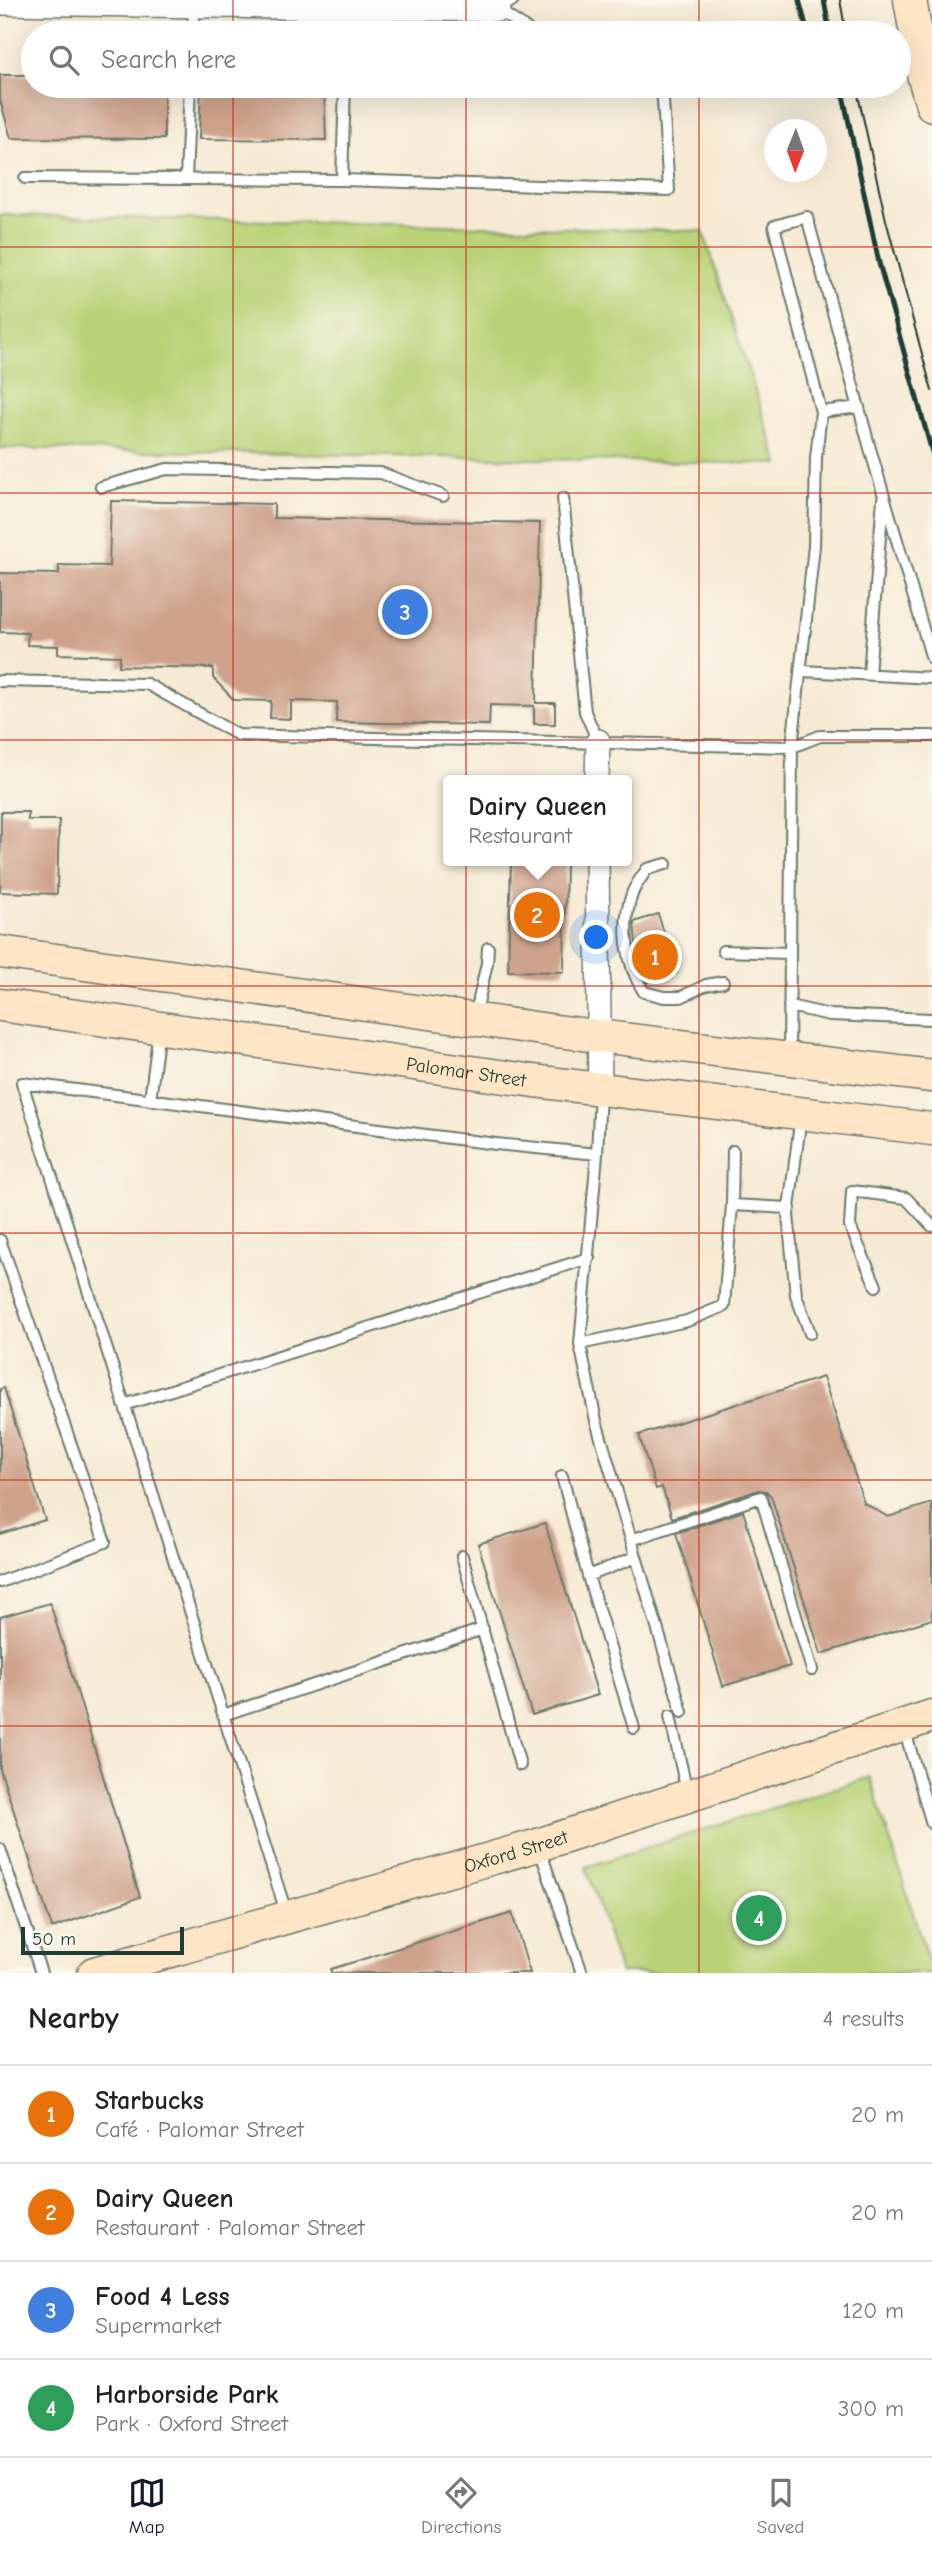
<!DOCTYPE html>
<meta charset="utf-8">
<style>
body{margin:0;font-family:"Comic Neue",sans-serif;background:#f2f2f2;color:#222}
.compass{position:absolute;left:764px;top:119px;width:63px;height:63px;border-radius:50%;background:#fff;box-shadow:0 7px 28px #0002;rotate:181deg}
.scale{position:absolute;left:21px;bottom:18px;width:163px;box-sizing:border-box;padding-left:7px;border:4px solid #1f3d34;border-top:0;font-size:19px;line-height:24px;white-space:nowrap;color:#1f3d34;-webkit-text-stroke:5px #fbf7ec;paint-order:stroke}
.you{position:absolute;left:597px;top:938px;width:24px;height:24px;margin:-18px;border:5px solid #fff;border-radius:50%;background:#1a73e8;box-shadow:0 0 0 10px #1a73e833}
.badge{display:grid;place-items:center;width:46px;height:46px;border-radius:50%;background:#111827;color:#fff;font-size:23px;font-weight:700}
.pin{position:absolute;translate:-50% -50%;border:4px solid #fff;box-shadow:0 2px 7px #0006}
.popup{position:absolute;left:443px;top:775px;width:189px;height:91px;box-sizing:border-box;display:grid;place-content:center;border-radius:7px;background:#fff;filter:drop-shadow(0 2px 5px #0005);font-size:23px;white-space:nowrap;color:#767676}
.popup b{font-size:26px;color:#222}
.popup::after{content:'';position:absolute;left:50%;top:100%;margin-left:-14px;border:14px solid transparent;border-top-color:#fff}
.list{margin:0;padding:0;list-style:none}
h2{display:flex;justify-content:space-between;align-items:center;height:91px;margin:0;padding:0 28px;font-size:30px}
h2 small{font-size:23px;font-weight:400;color:#767676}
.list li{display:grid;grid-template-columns:46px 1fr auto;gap:21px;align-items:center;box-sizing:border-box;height:98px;padding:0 28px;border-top:2px solid #e0e0e0}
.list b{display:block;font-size:26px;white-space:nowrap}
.list p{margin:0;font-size:23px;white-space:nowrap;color:#767676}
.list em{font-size:23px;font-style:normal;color:#767676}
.icon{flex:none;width:38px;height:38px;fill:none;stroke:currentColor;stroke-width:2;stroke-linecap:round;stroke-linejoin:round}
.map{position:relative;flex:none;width:932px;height:1973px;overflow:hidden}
.search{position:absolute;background:#fff;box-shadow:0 7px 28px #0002;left:21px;right:21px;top:21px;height:77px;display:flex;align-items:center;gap:18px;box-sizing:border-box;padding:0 24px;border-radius:38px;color:#767676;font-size:26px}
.sheet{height:483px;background:#fff}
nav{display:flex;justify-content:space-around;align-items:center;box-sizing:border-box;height:98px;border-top:2px solid #e0e0e0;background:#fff;font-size:19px;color:#767676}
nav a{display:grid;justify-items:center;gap:4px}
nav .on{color:#111827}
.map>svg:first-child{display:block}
.green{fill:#bad378;stroke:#6c8856;stroke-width:2}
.building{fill:#cfa38b}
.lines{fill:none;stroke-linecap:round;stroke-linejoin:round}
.lane-casing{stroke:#6a7a6c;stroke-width:14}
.street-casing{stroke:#6a7a6c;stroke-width:26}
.secondary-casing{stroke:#6a7a6c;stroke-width:35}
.lane{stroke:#fff;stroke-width:10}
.street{stroke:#fff;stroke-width:23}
.secondary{stroke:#fee5c5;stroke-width:32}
.tram{stroke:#1f3d34;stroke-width:2}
.rail{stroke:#1f3d34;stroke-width:5}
.grid{fill:none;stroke:#c8321e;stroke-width:2;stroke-opacity:0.55}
.labels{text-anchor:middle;stroke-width:7;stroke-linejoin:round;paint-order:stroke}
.street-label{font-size:19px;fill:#1f3d34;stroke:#fbf7ec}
</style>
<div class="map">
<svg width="932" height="1973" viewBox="0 0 932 1973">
<rect width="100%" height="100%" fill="#fbf7ec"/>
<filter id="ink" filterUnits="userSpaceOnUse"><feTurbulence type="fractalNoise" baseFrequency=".0143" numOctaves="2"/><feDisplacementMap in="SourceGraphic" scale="14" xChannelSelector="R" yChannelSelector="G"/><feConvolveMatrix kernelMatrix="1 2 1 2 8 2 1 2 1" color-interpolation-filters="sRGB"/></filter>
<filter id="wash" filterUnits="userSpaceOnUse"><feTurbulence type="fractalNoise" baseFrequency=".00686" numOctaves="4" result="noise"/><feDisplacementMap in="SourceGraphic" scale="28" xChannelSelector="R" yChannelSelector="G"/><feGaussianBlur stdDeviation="1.57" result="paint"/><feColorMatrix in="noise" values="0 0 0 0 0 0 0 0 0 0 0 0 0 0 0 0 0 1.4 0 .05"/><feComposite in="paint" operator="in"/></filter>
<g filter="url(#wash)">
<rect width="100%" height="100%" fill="#f6ead4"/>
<path class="green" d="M0 215 703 231 779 464 0 448Z
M870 1777 932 1973H620L586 1867Z"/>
<g id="blocks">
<path class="building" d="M0 75H33V86H164V139L11 138 0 100Z
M201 86H324L326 140 199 139Z
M111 501 274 504V518L540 523 536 703H555V724H534V706L490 705 489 725 336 722 337 702 291 701V719L270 718 271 701 234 700 213 678V668L119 666 120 656 58 654V646L27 645 28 633 0 632V573L59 574V565L109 566Z
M1 812H28V820H59L57 894 0 892Z
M511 861H566L564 972 508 971Z
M658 914 677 973 647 982 637 954 634 922Z
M823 1377 864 1503 888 1517 932 1503V1619L821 1654 771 1496 766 1491 759 1490 672 1518 662 1487 656 1489 639 1435Z
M4 1388 45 1520 0 1534V1389Z
M743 1511 790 1666 723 1686 676 1533Z
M545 1523 598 1695 532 1715 478 1544Z
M50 1603 140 1897 52 1928 0 1769V1617Z
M512 1913 530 1973H331V1969Z"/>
</g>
</g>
<g filter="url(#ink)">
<use href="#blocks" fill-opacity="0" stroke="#6a7a6c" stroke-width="2"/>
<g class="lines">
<defs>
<path id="lane" d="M513 0 498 10 533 33
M193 33 194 6
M347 33 348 8
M345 86 342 180 669 190 662 86
M25 178 342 180
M186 179 190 86
M821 412 859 407
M101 487 167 469 381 473 443 496
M563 498 585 712 598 741
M802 671 932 678
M869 674 883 499
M0 681 147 684 238 735 792 747 820 736H932
M666 864 647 869C642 877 635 885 632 894 621 924 626 965 644 992L664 997H681L706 985 723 982
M723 951 790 953
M789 1006 830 1015 932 1019
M475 1017 487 963 488 948
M789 1056 792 747 814 546 816 458 821 412 774 226 807 217 871 452 932 659
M600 1092 597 1154 580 1344 687 1321 724 1306 732 1205
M150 1100 159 1030
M801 1116 788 1215 796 1295 810 1333
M733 1151 732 1205 790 1208
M0 1240 105 1542 0 1582
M876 1286 850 1226 852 1191 906 1198 932 1226
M580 1344 596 1421 682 1712
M124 1405 589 1258
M562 1476 588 1576 636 1557
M631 1540 761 1497 812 1670
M462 1556 520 1765
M588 1576 634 1728
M223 1715 483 1629
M670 1716 687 1792
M904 1728 932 1824
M539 1847 582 1973
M0 1849 41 1973
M287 1915 22 1083 496 1144 597 1154"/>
<path id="street" d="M0 3 498 10
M597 780 598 741
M597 861 600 1090"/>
<g id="secondary">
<path d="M910 0 923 74 932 105"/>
<path d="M0 952 556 1031 932 1076"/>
<path id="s1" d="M0 1005 534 1081 932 1129"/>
<path id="s2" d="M94 1973 538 1845 932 1716"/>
</g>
</defs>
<use href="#lane" class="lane-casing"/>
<use href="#street" class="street-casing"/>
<use href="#secondary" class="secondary-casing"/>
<use href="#lane" class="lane"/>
<use href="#street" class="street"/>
<use href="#secondary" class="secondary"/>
<path class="tram" d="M840 0 846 33
M856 86 886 220 932 391"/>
<path class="rail" d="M799 0 808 33
M824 0 830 33
M822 86 823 91
M841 86 879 263 932 452"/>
</g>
</g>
<path class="grid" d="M233 0V33M466 0V33M699 0V33M233 86V1973M466 86V1973M699 86V1973M0 247H932M0 493H932M0 740H932M0 986H932M0 1233H932M0 1480H932M0 1726H932"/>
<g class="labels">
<g class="street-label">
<text dy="7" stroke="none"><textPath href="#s1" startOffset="471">Palomar Street</textPath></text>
<text dy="7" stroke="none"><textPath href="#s2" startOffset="439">Oxford Street</textPath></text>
</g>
</g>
</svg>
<svg class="compass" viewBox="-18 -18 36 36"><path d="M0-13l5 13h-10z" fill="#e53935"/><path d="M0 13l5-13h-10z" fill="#767676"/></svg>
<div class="scale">50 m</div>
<div class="you"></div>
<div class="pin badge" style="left:655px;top:957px;background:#e8710a">1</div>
<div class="pin badge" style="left:537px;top:915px;background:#e8710a">2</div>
<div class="popup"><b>Dairy Queen</b>Restaurant</div>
<div class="pin badge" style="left:405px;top:612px;background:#3f7fe0">3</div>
<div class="pin badge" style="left:759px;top:1918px;background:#2e9e5b">4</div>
<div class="search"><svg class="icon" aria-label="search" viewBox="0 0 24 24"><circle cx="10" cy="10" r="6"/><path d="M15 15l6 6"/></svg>Search here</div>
</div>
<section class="sheet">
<h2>Nearby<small>4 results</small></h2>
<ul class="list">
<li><span class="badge" style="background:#e8710a">1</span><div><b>Starbucks</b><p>Café · Palomar Street</p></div><em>20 m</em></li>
<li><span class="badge" style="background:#e8710a">2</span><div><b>Dairy Queen</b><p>Restaurant · Palomar Street</p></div><em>20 m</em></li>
<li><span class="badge" style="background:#3f7fe0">3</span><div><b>Food 4 Less</b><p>Supermarket</p></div><em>120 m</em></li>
<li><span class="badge" style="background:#2e9e5b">4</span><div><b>Harborside Park</b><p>Park · Oxford Street</p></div><em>300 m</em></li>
</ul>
</section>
<nav>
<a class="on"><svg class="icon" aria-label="map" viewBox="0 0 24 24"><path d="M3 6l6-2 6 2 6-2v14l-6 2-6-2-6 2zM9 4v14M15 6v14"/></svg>Map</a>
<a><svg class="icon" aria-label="directions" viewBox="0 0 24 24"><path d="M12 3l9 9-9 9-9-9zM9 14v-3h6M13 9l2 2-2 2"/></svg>Directions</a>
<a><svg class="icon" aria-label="saved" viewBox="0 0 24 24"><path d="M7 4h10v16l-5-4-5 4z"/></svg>Saved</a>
</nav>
